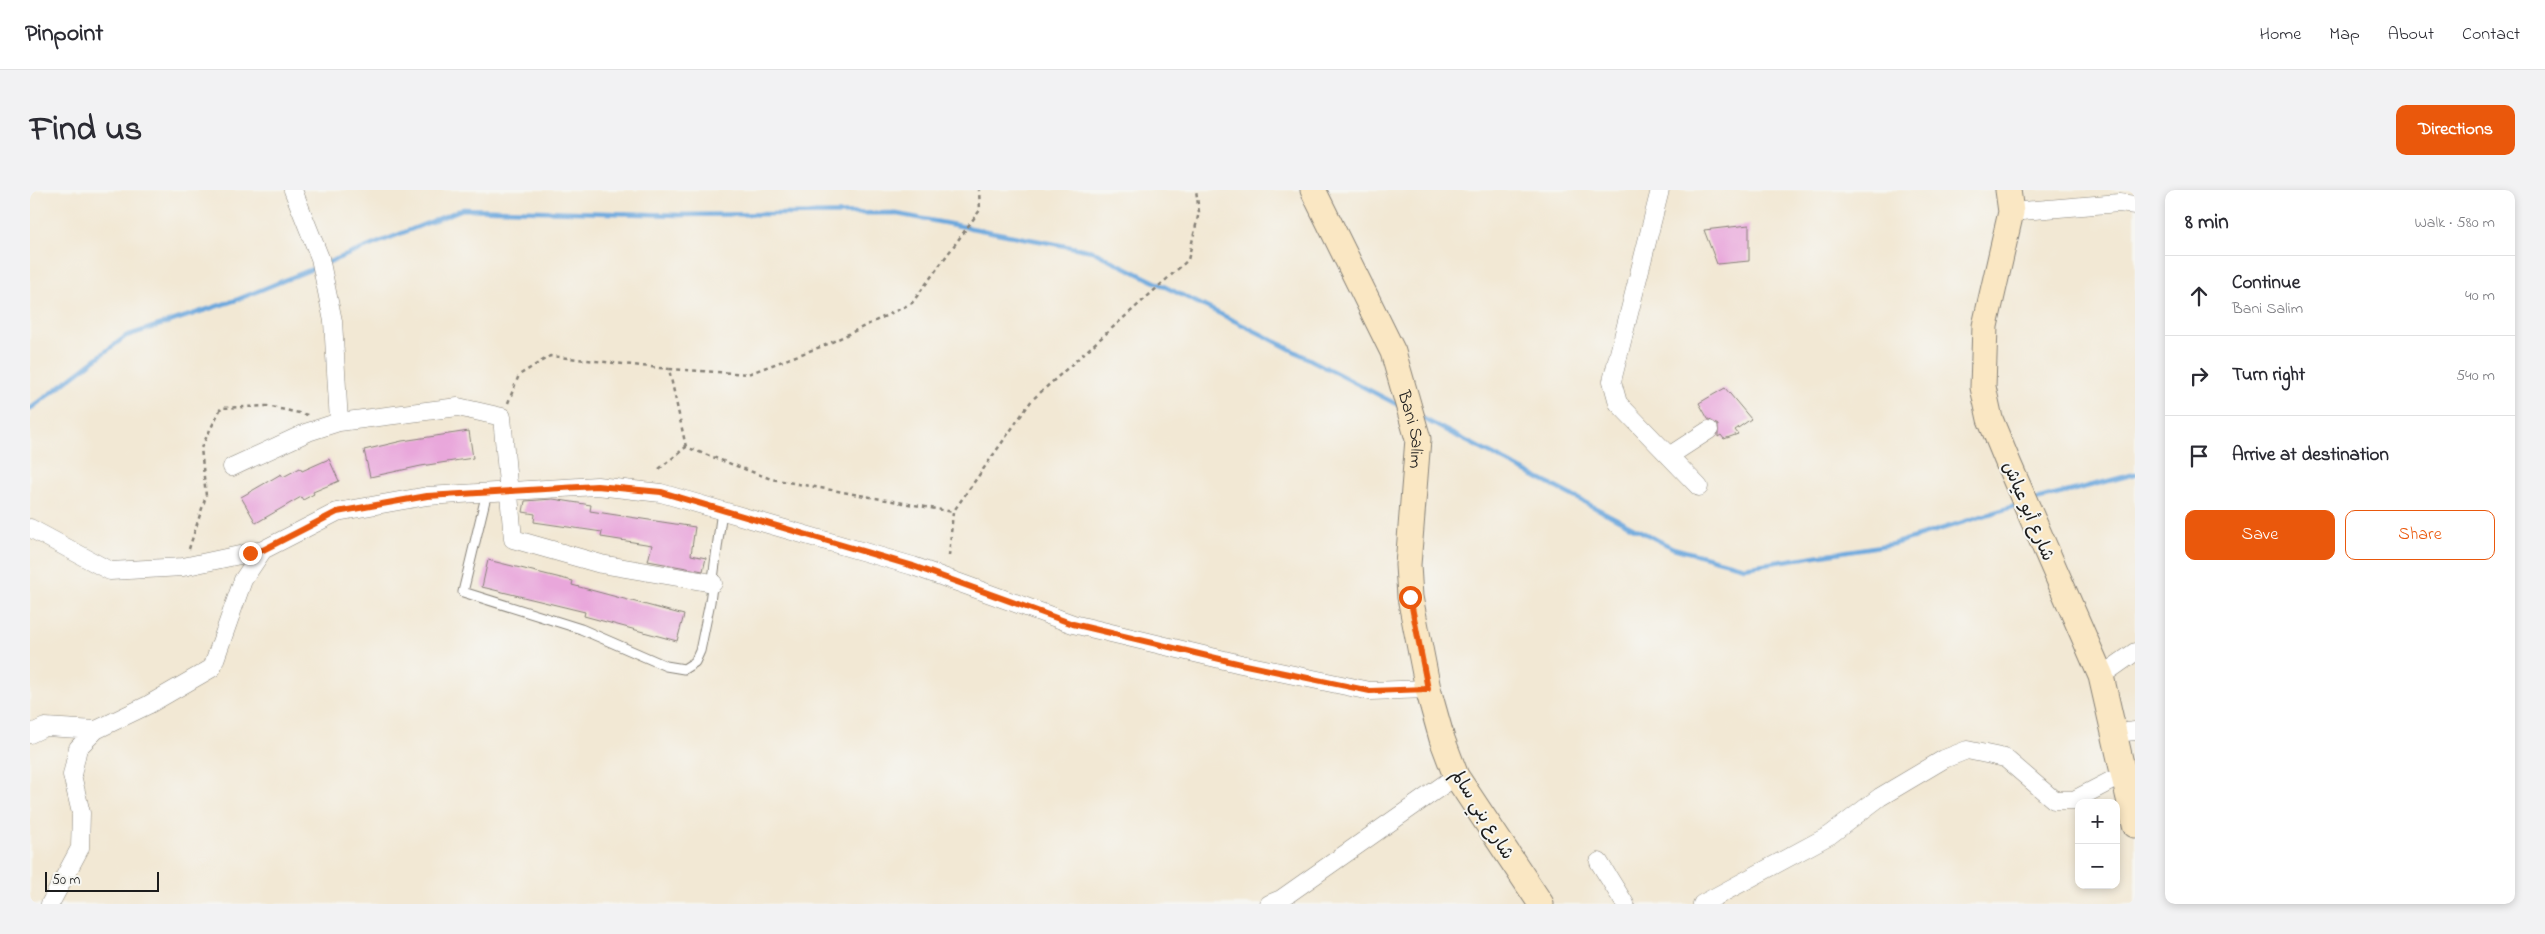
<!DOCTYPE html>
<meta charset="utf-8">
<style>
body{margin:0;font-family:"Indie Flower","Playpen Sans Arabic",sans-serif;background:#f2f2f3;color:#2b2b33}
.controls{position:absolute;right:15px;bottom:15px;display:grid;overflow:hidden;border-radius:10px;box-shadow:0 2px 8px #0003}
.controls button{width:45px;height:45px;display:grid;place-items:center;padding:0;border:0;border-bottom:1px solid #e1e1e2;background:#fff;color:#2b2b33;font:25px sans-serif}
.scale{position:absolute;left:15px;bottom:12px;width:114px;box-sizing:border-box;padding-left:5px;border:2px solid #1c1c1c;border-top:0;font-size:14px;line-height:18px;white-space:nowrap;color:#1c1c1c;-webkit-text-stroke:4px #f6f6f2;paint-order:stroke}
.stop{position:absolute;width:15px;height:15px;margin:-11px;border:4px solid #ea580c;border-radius:50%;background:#fff}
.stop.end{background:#ea580c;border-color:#fff;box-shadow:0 1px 5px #0008}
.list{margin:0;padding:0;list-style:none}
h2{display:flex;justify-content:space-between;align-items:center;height:65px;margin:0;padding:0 20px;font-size:21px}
h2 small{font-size:16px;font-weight:400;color:#7c7c81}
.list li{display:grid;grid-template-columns:32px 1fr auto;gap:15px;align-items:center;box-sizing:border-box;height:80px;padding:0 20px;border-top:1px solid #e1e1e2}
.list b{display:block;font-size:19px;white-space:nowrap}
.list p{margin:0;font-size:16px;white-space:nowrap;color:#7c7c81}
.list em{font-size:16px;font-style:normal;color:#7c7c81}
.actions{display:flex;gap:10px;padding:15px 20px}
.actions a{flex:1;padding:11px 0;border:1px solid #ea580c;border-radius:10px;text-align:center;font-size:18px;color:#ea580c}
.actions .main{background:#ea580c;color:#fff}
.icon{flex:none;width:28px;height:28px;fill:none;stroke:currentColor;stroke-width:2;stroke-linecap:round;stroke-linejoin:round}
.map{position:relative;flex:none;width:2105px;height:714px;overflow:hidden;border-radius:10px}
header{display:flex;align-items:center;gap:30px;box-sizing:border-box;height:70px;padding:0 25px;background:#fff;border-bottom:1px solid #e1e1e2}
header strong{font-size:24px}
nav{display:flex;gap:28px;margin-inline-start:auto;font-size:18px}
.intro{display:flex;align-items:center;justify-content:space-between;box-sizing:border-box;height:120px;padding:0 30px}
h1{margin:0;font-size:35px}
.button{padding:12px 22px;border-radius:10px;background:#ea580c;color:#fff;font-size:18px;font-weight:700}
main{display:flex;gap:30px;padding:0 30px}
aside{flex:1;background:#fff;border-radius:10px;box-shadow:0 2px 8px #0003}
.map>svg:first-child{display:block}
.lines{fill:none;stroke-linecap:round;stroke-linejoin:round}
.stream{stroke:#6da8dd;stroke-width:4.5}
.building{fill:#e9a7db}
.lane-casing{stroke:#878278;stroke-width:11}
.street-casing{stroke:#878278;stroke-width:19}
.secondary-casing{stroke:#878278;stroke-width:27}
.path{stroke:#878278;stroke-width:2.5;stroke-dasharray:4 4;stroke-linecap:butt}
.lane{stroke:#fff;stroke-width:9}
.street{stroke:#fff;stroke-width:18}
.secondary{stroke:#fae7c3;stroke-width:25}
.route{stroke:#ea580c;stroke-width:6}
.labels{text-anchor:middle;stroke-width:4;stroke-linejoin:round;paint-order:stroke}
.street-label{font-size:18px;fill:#1c1c1c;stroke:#f6f6f2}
</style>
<header>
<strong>Pinpoint</strong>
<nav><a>Home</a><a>Map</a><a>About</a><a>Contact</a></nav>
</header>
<div class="intro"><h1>Find us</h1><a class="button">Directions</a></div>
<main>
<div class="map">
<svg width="2105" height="714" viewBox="0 0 2105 714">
<rect width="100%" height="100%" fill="#f6f6f2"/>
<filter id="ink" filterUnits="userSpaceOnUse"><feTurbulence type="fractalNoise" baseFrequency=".02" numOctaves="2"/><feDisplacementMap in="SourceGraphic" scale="10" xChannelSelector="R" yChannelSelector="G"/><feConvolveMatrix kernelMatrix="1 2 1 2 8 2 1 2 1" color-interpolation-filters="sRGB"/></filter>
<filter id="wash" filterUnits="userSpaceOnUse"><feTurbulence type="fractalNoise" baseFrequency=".0096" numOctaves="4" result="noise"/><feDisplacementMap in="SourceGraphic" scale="20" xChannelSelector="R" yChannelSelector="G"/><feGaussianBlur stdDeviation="1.12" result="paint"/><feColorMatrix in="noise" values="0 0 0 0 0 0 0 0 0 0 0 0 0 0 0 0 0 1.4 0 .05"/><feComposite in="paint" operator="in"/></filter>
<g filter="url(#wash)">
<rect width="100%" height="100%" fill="#f2e8d4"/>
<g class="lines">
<path class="stream" d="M294 74 433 19 649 25 862 23 1062 61 1229 143 1370 216
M0 219 96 146 206 110 287 77
M1390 227 1643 358 1714 377 1863 354 1988 315
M2002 311 2105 284"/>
</g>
<g id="blocks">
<path class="building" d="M1719 35V71L1687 74 1674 40Z
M1695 198 1721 229 1705 240 1708 244 1694 249 1691 245 1688 247V235L1678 229 1669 213Z
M439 241 443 268 391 276 340 287 334 260 372 251Z
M299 269 309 291 283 302 284 304 273 310 271 307 226 333 211 307 251 284 253 287 270 278 272 281Z
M523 309 561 315 560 321 665 337 661 365 676 368 673 381 618 371 622 355 571 347 572 342 504 332 505 324 493 322 495 311Z
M458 370 543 391 542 395 654 425 647 451 554 426 555 422 452 397Z"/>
</g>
</g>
<g filter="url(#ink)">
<use href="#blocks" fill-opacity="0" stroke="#878278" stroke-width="1"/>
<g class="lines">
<defs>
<path id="lane" d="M457 302 433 402 551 439 636 476 654 479 665 472 670 461 680 412 692 320"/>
<path id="street" d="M263 0 290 68 303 131 309 232 428 217 472 227 483 349 571 374 683 393
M1630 0 1582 191 1588 213 1669 297
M1981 22 2089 13 2105 15
M1639 266 1679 240
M202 277 278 242 309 232
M0 338 80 381 153 377 233 360 307 322 397 306 567 296 631 303 883 376 1043 434 1211 474 1340 501 1398 499
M2071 486 2105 462
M2086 543 2105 541
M0 544 15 537 66 540
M1569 672 1595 714
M20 714 50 658 51 623 42 585 48 558 66 540 118 515 182 478 213 390 233 360
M1239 714 1251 709 1426 586
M1672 714 1800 645 1850 607 1914 569 1937 560 1975 568 2024 610H2044L2094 584"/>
<g id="secondary">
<path id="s1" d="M1283 0 1363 162 1388 249 1378 375 1380 407 1398 499 1412 549 1426 586 1511 714"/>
<path d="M1978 0 1981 22 1955 136 1953 197 1960 229 1979 275 2071 486 2105 635"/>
</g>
</defs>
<use href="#lane" class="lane-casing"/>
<use href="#street" class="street-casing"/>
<use href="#secondary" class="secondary-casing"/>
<path class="path" d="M478 213 489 185 520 166 639 179
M656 257 639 179 718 184 798 154 882 113 950 20 949 0
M629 279 656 257 741 289 923 322
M159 359 176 306 171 258 191 218 237 216 278 225
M919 366 923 322 1002 210 1158 70 1169 22 1166 0"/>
<use href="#lane" class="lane"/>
<use href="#street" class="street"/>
<use href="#secondary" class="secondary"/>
</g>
</g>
<g class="lines" filter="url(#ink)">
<path class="route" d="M220 363 233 360 307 322 397 306 567 296 631 302 883 376 1043 434 1211 474 1340 501 1398 499 1380 407"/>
</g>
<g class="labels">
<g class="street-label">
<text dy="6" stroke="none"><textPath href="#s1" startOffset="261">Bani Salim</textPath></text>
<text transform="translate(1999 321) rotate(67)" y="6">شارع أبو عياش</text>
<text transform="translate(1453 624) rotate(58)" y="6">شارع بني سالم</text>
</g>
</g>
</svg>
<div class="controls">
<button>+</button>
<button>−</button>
</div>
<div class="scale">50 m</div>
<div class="stop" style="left:1380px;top:407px"></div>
<div class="stop end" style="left:220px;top:363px"></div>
</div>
<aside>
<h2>8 min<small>Walk · 580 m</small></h2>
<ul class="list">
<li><svg class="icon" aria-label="ahead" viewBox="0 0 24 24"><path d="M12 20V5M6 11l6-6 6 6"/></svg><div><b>Continue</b><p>Bani Salim</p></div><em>40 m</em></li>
<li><svg class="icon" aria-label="right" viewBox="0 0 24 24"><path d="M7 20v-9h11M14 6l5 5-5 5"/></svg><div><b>Turn right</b></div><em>540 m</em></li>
<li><svg class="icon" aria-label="arrive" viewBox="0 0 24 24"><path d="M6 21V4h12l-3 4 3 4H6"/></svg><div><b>Arrive at destination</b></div></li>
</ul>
<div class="actions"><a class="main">Save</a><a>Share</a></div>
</aside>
</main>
